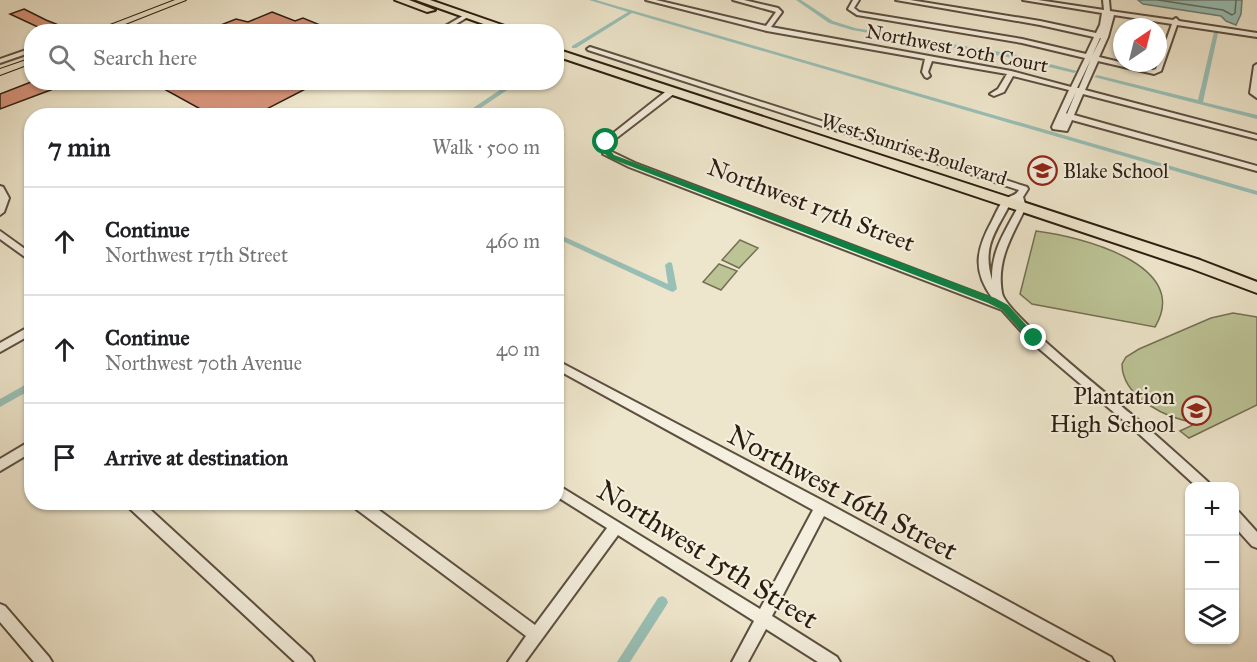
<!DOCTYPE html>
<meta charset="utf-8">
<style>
body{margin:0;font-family:"IM FELL Great Primer",serif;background:#f6f6f6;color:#202124}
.controls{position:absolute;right:18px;bottom:18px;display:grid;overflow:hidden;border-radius:12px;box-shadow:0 2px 4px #0004}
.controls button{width:54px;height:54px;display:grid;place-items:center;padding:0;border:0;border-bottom:2px solid #e0e0e0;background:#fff;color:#202124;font:30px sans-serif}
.compass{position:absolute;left:1113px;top:18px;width:54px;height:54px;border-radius:50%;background:#fff;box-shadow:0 2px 4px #0004;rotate:35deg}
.stop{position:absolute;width:18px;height:18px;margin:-14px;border:4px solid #0b8043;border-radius:50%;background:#fff}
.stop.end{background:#0b8043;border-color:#fff;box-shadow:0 2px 6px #0008}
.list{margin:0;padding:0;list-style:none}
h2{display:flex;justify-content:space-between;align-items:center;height:78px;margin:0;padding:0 24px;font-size:26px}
h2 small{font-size:20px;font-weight:400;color:#757577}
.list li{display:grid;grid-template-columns:39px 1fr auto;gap:18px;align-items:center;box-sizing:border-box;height:108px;padding:0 24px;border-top:2px solid #e0e0e0}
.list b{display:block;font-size:22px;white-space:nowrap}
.list p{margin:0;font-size:20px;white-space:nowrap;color:#757577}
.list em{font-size:20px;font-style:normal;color:#757577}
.icon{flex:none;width:33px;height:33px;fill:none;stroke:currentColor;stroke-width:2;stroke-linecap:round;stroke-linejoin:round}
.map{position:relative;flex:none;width:1257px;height:662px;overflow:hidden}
.search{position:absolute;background:#fff;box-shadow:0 2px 4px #0004;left:24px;top:24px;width:540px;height:66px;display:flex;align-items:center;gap:15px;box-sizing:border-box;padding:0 21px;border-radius:24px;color:#757577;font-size:22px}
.panel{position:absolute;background:#fff;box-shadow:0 2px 4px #0004;left:24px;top:108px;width:540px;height:402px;border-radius:24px}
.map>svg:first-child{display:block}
.green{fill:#bcc496;stroke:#747054;stroke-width:1.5}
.water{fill:#99c0b6;stroke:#6d7f74;stroke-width:1.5}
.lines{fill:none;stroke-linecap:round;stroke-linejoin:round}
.shore{stroke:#626e64;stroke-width:1.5}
.canal{fill:#99c0b6;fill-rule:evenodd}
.building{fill:#d59379;stroke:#2c1d11;stroke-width:1.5}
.minor-casing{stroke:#5c4f40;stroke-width:4}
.major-casing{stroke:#2c1d11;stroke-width:2}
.highway-casing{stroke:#2c1d11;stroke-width:4}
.minor{fill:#f4efde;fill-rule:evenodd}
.major{fill:#eee6cc;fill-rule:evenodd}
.highway{fill:#eee6cc;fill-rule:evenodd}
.route{fill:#0b8043}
.labels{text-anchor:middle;stroke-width:4.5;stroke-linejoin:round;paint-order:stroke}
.far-street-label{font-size:20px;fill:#2c1d11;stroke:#f4efde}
.far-poi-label{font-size:20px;fill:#2c1d11;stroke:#f4efde;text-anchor:start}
.street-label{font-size:24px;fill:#2c1d11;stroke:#f4efde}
.poi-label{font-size:24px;fill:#2c1d11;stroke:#f4efde;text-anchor:end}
.near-street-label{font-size:28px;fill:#2c1d11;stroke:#f4efde}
</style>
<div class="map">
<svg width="1257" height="662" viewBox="0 0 1257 662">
<rect width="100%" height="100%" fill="#eee6cc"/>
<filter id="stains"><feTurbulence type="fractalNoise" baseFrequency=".00333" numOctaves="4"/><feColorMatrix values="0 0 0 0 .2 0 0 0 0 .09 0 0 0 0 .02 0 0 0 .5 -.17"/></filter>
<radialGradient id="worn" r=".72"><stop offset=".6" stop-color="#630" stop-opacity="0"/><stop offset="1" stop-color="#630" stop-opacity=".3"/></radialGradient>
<path class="green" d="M1036 231C1078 236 1193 264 1155 327L1032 304 1020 294Z
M740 240 758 248 739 268 722 260Z
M719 264 737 271 721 290 703 282Z
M1233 313 1257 317V405L1189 438 1180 431 1197 423C1168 419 1122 398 1122 364L1126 357 1139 349 1211 318Z"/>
<path class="water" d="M1138 0H1242L1241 14 1236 25 1226 21 1221 16 1143 4Z"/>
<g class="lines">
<path class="shore" d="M1158 0 1223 10 1232 15 1235 13 1236 0"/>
<path class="canal" d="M589 0H596L1257 191V195L632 13 576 48H572V46L628 12Z
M796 0H801L833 21 855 28 1007 53 1077 71 1074 73 1007 57 852 30 829 23Z
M1214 32 1218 33 1203 102 1257 115V119L1094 77 1097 75 1198 100Z
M512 82H519L469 116H461Z
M556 233 668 284 665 265 669 262 672 263 677 289 673 292 670 291 556 238Z
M32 381V389L0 407V399Z
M662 596 666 598 668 602 666 606 630 662H617L658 598Z"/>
</g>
<path class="building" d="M24 9 46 20 56 24 42 29 10 14Z
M272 12 295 21 303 18 337 32H203L236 19 248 22Z
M31 82H47L56 88 0 109V94Z
M133 82H319L253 116H213L157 85 147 89Z"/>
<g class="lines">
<defs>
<path id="minor" d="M646 0H656L766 26 776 12 733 0H744L778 8 782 12 771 27 1011 71 1071 87 1085 58 1022 43 857 15 848 9 853 0H859L854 8 859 12 1022 39 1086 54 1094 37 1040 25 896 0H910L1040 21 1096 33 1100 25 1102 13 1023 0H1038L1104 10 1103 0H1109L1110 11 1173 20 1176 18 1179 21 1257 33V37L1177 25 1161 71 1154 74 1098 61 1085 90 1257 135V139L1083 94 1074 115 1257 166V171L1072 120 1067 131 1053 129 1052 127 1069 90 1013 76 1004 92 994 96 990 94 998 89 1007 74 932 61 928 72 930 76 927 78 925 77 922 72 925 59 767 31ZM1114 15 1172 24 1156 69 1153 70 1099 57 1108 37ZM1100 38H1101L1092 56ZM1091 59 1079 88H1077ZM1076 92 1067 114 1066 113Z
M466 14 471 15 443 32H435Z
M87 28 89 29V31L79 32Z
M590 47 1027 187 1028 189 1023 197 1026 207C1012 236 996 260 1002 293 1006 315 1120 404 1143 424 1165 443 1187 463 1208 482L1210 486H1196L1137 432 1030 341 1002 310 629 167 603 154 602 142 669 89H675V93L610 143V151L635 163 993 299C972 271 976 250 992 221 995 215 999 205 1004 200 1009 195 1015 197 1019 190L588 50 587 49ZM1016 201 1018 207C1005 232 991 251 992 280 982 246 995 233 1010 204Z
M32 48V52L0 63V59Z
M1257 64V98L1250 93 1254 66Z
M0 186 3 187 9 198 4 212 0 215Z
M0 231 32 254V262L0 239Z
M32 325V334L0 352V343Z
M556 360 827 503 1111 657 1114 662H1091L824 516 772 616 837 657 840 662H818L766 629 748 662H732L754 621 618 535 525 662H508L526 636 352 506 351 502H368L535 625 607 528 556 496V484L760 609 813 510 556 369Z
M32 440V452L0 471V459Z
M126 502H142L311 657 314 662H295L127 506Z
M1234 510 1239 512 1257 532V548L1252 546 1234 526Z
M0 604 5 606 49 657 52 662H34L0 622Z"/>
<path id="major" d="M175 0H186L105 32H92Z
M32 58V63L0 75V69Z"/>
<path id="highway" d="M395 0H409L435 10 427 12Z
M416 0H430L522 32H506Z
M556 49 1200 260 1257 282V293L1190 268 556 56Z"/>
</defs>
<use href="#minor" class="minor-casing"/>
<use href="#major" class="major-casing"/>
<use href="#highway" class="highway-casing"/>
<use href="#minor" class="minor"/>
<use href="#major" class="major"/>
<use href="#highway" class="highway"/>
</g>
<path class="route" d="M604 140H609V149L614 155 995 298 1008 305 1038 338 1037 341H1030L1002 310 988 303 609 158 601 150Z"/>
<defs>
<symbol id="school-ring" viewBox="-11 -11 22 22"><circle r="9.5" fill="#f4efde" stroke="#8f2418" stroke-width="1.5"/><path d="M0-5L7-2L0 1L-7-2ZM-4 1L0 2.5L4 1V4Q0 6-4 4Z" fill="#8f2418"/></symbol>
</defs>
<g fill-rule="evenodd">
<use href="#school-ring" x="1026" y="154" width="33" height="33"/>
<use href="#school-ring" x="1180" y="394" width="33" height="33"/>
</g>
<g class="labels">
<g class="far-street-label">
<text transform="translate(957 48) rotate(11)" y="7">Northwest 20th Court</text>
<text transform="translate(914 149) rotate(18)" y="7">West Sunrise Boulevard</text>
</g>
<g class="far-poi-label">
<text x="1063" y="178">Blake School</text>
</g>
<g class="street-label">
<text transform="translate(811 205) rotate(21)" y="8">Northwest 17th Street</text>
</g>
<g class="poi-label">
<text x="1175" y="404">Plantation<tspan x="1175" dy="28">High School</tspan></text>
</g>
<g class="near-street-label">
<text transform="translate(843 492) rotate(28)" y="10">Northwest 16th Street</text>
<text transform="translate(708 554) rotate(32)" y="10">Northwest 15th Street</text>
</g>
</g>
<rect width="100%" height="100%" filter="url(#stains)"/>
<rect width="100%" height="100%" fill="url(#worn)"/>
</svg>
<div class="controls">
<button>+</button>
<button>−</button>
<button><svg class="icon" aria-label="layers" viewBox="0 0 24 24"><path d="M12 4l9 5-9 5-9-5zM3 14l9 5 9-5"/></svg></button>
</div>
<svg class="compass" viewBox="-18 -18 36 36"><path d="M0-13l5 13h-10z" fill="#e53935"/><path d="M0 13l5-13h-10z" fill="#757577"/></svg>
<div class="stop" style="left:606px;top:142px"></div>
<div class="stop end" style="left:1034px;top:338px"></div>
<div class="search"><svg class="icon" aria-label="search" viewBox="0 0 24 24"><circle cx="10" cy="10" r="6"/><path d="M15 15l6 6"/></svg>Search here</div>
<section class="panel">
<h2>7 min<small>Walk · 500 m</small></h2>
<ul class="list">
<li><svg class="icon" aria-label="ahead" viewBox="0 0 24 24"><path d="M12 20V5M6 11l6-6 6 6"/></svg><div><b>Continue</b><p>Northwest 17th Street</p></div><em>460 m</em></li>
<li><svg class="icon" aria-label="ahead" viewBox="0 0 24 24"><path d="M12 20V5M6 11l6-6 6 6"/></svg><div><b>Continue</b><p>Northwest 70th Avenue</p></div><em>40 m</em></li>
<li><svg class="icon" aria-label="arrive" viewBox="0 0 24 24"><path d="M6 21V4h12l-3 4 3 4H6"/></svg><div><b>Arrive at destination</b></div></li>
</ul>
</section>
</div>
